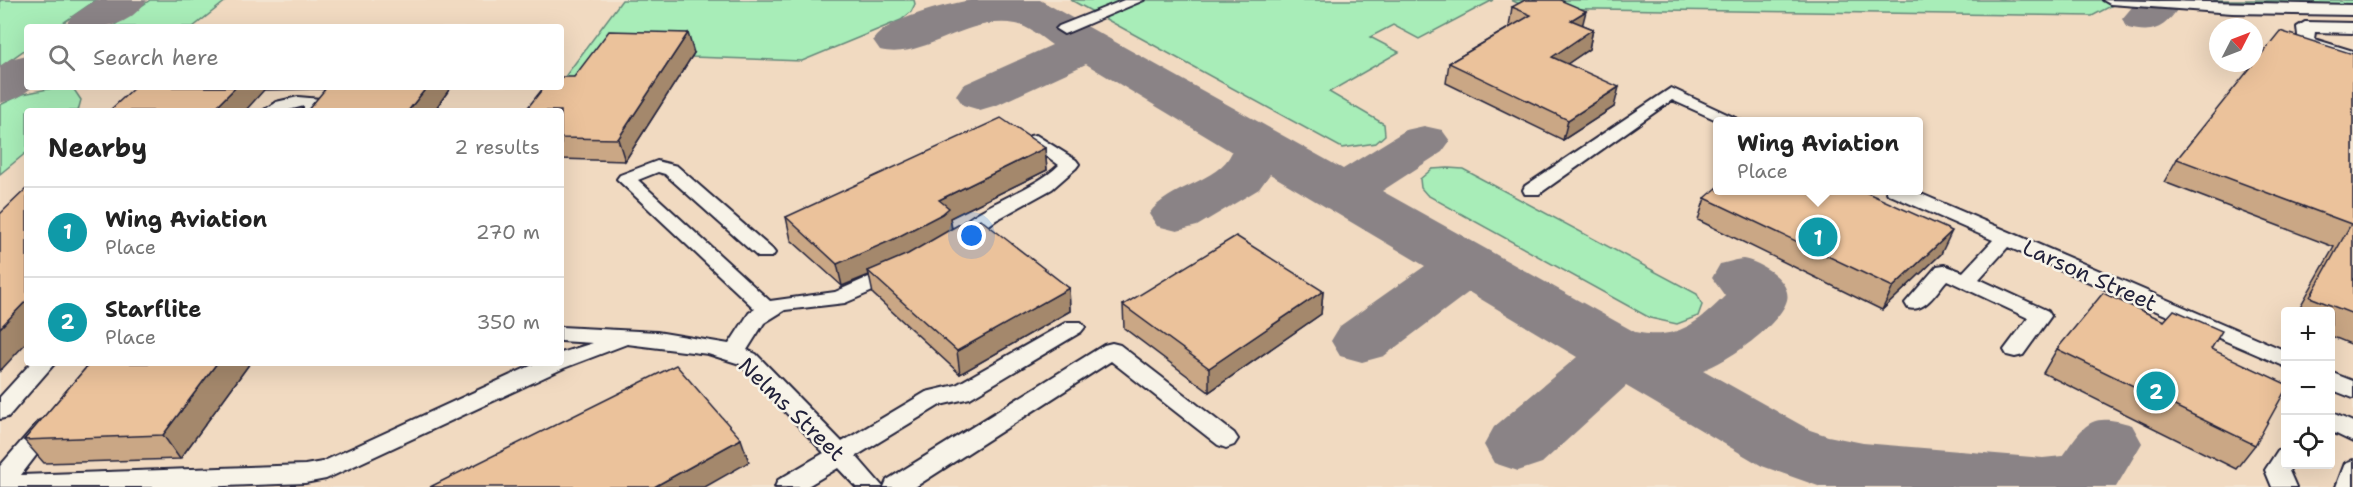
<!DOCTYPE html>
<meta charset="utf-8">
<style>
body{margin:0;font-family:"Shantell Sans",sans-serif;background:#f6f6f6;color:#222}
.controls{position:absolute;right:18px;bottom:18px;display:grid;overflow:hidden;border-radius:6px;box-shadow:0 6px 24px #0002}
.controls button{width:54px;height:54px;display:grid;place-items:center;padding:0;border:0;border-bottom:2px solid #e0e0e0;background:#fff;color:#222;font:30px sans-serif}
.compass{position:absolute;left:2209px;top:18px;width:54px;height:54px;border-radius:50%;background:#fff;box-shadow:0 6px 24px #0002;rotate:48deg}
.you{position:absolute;left:972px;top:236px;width:21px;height:21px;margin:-15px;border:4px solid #fff;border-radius:50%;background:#1a73e8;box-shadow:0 0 0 9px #1a73e833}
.badge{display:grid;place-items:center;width:39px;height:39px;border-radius:50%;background:#d1495b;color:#fff;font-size:20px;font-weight:700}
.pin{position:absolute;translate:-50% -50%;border:3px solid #fff;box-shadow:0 2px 6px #0006}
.popup{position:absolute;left:1713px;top:117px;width:210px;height:78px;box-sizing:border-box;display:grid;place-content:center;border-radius:6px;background:#fff;filter:drop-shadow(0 2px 4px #0005);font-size:20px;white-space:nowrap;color:#767676}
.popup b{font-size:22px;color:#222}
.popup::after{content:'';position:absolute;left:50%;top:100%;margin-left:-12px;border:12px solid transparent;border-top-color:#fff}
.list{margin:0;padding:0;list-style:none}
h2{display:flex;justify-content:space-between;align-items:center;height:78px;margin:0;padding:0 24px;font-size:26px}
h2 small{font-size:20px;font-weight:400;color:#767676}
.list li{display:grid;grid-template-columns:39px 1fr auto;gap:18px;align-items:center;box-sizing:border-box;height:90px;padding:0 24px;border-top:2px solid #e0e0e0}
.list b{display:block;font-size:22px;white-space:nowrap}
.list p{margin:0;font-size:20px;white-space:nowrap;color:#767676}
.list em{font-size:20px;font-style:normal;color:#767676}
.icon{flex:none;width:33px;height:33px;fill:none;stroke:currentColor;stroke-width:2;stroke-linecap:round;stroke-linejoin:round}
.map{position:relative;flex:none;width:2353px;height:487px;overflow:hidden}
.search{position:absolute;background:#fff;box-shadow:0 6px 24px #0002;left:24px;top:24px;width:540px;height:66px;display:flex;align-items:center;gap:15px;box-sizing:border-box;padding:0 21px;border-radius:6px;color:#767676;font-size:22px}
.panel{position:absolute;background:#fff;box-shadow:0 6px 24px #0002;left:24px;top:108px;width:540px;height:258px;border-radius:6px}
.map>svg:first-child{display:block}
.built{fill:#f1dac1;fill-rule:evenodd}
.green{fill:#a8edb8;stroke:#65887a;stroke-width:1.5}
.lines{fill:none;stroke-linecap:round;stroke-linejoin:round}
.taxiway{fill:#8a8386;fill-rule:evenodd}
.minor-casing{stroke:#22223b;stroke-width:4}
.minor{fill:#f7f3e8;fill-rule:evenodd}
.wall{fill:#caa785;stroke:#22223b;stroke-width:1.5}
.shaded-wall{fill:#a4886c;stroke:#22223b;stroke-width:1.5}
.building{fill:#ebc29b;stroke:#22223b;stroke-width:1.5}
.labels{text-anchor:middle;stroke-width:5;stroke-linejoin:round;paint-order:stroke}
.street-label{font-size:22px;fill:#22223b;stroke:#f7f3e8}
</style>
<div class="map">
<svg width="2353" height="487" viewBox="0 0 2353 487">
<rect width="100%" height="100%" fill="#f3e4d1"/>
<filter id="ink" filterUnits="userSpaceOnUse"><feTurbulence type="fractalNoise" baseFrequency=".0167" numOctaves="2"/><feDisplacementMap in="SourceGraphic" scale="12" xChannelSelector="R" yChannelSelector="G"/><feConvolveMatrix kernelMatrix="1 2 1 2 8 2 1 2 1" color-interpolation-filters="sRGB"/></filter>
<g filter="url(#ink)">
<path class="built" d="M0 0H2353V487H0ZM27 27H561V87H27ZM2218 27H2254V63H2218ZM27 111H561V363H27ZM1718 122H1918V190H1718ZM2286 312H2330V464H2286Z"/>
<path class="green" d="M0 0H96L57 27H27V48L0 67Z
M150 0H227L193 27H112Z
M622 0H914L915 4 911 12 901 20 802 61 692 57 693 53 568 91 561 87V82Z
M1071 0H1493L1419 39 1393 25 1370 37 1399 52 1329 92 1384 124 1385 135 1376 143 1342 148Z
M1511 0H2113L2115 4 2092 16 1528 8Z
M2353 0V4L2214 1V0Z
M53 88H73L81 100 78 111H27V152L0 174V105L23 94Z
M1448 168 1463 169 1697 294 1702 305 1698 316 1677 324 1650 318 1427 195 1421 188 1420 179 1432 169Z"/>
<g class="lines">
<path class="taxiway" d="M96 0H147C124 32 100 27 64 27L71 17Z
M971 0H1040L1343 169 1406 130 1424 126 1442 130 1450 141 1442 152 1382 191 1635 332C1676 341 1698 323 1725 296L1712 278 1720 264C1727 263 1736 259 1743 259 1758 261 1792 280 1787 300 1780 325 1727 362 1703 370L1810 430 1828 436 1863 443 2043 458 2062 456C2086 423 2090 412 2132 425L2142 443 2116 487H1821L1762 466 1626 386 1542 463 1518 471 1494 463 1484 445 1494 427 1577 357 1469 292 1384 356 1362 362 1340 356 1331 341 1340 326 1425 266 1270 174 1259 189 1197 226 1177 231 1157 226 1149 214C1169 185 1218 183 1232 152L1086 64 997 105 980 110 963 105 956 95 963 85 1052 45C1042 38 1028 26 1016 24 964 15 924 61 880 50L873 40C888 18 944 5 971 0Z
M2138 0H2184C2168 24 2158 36 2128 28L2122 19Z
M27 55V87H33L17 98 0 103V66L10 59Z"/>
<defs>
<path id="minor" d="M1124 0H1144L1069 32 1064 34 1056 29 1059 26Z
M2103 0 2353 5V15L2232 13 2110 4Z
M2305 22 2353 23V33L2315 32 2314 39 2353 51V61L2299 44 2297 27Z
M1671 88 1744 122H1721L1672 100 1539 194H1525L1523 190 1525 186Z
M298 97 321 99 323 103 322 111H304V106L285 111H263L276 102Z
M1036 135 1076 160 1079 164 1076 168 1052 189 996 220 969 239H955L952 235C971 207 1032 192 1059 165L1030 144 1027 140 1030 136Z
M657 161 677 166 772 249 775 253 772 257H758L665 174 658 172 638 180 770 301 835 292 889 268H903L906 273 903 278 845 303 785 310 764 323 747 350 756 354 842 442 926 392 956 385 1067 322H1081L1085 327 1081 332 970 398 940 405 856 456 883 487H856L838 468 806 487H775L778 480 824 453 740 364 708 354 627 344 564 368 326 479 305 483 200 487H0V466L39 421 47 418 55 421 58 427 21 475 305 465 322 462 537 363H561V353L593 343 561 341V327L657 332 729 344 749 313 755 309 617 179 620 175Z
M1886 190H1912L2286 351V367L2008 247 1979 279 2048 311 2051 316 2023 355 2015 357 2007 355 2004 350 2028 318 1947 280C1936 292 1925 313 1908 308L1905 303 1937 266 1944 265 1963 272 1993 240 1888 194Z
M1112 343 1120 345 1234 433 1238 439 1234 445 1226 448 1218 445 1111 361 915 487H884L887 480 1104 345Z
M31 363H55L8 417 0 419V397Z
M2330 372 2353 381V398L2330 389Z
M2330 412 2353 422V442L2330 431Z
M2286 447V464H2293L2289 471 2296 487H2272L2265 470 2278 450Z
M2353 460V487H2336L2345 463Z"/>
</defs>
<use href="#minor" class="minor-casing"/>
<use href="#minor" class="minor"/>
</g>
<path class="wall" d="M1512 7 1583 25 1593 29 1589 49 1567 64 1614 107 1563 140 1446 83 1449 63 1510 27H1509Z
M694 53 625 161 561 159V111L574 77Z
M2353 54V345L2331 336V312H2297L2334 247 2164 182 2177 159Z
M135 87H451L434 111H307L326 89 264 90Z
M1045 148 1047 170 950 218 952 228 969 224 1069 288 1070 311 960 374 873 294 869 275 842 286 791 240 786 217Z
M1705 198 1941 254 1882 310 1698 220Z
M1323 291 1321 314 1209 392 1124 328 1123 305Z
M2057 349H2211L2255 445 2236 469 2043 373Z
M90 363H250L180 459 44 463 24 440Z"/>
<path class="shaded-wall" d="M1586 11 1581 31 1571 20Z
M1593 29 1589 49 1548 77 1552 57Z
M688 33 694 53 625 161 618 139Z
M236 87H262L264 90 245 111H212Z
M427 87H451L434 111H408Z
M1619 87 1614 107 1563 140 1568 120Z
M1045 148 1047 170 950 218 952 231 896 263 868 271 869 275 842 286 837 264 939 200Z
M1952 231 1941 254 1882 310 1893 287Z
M1069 288 1070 311 960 374 957 351Z
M1323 291 1321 314 1209 392V368Z
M27 300V342L0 371V328Z
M217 363H250L180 459 163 435Z
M741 439 749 462 705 487H654Z"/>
<path class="building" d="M1525 0H1560L1586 11 1571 20 1593 29 1552 57 1619 87 1568 120 1449 63 1531 15 1512 7Z
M609 31 688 33 618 139 561 138V111H525L544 87H561V77H574Z
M2280 31 2353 54V314L2310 297 2351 224 2177 159Z
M135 87H236L212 111H109Z
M327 87H427L408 111H307Z
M1001 118 1045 148 939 200 949 208 942 214 892 240 837 264 786 217Z
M1718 187V190H1861L1952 231 1893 287 1705 198Z
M27 188V300L0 328V214Z
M980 219 1069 288 957 351 868 271 908 254 965 221 969 224Z
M1236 236 1323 291 1209 368 1123 305Z
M2103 293 2164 321 2174 310 2222 331 2211 349 2286 384V389L2255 445 2057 349Z
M90 363H217L163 435 24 440Z
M676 365 741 439 654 487H430Z"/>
</g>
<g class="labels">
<g class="street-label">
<text transform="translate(2090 275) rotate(24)" y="8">Larson Street</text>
<text transform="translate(792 409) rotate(44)" y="8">Nelms Street</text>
</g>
</g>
</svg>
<div class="controls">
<button>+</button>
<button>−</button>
<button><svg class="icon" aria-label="locate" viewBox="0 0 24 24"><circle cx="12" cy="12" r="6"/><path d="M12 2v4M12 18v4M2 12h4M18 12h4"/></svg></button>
</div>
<svg class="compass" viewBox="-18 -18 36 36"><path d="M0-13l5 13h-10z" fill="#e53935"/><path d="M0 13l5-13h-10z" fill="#767676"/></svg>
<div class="you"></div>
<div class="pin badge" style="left:1818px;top:237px;background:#0f9aa8">1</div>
<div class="popup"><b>Wing Aviation</b>Place</div>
<div class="pin badge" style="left:2156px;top:391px;background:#0f9aa8">2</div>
<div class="search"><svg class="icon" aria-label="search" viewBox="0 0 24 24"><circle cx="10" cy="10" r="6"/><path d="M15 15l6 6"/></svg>Search here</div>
<section class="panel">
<h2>Nearby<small>2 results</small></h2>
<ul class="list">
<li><span class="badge" style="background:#0f9aa8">1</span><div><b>Wing Aviation</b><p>Place</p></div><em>270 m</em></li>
<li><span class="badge" style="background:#0f9aa8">2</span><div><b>Starflite</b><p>Place</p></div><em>350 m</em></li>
</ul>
</section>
</div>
